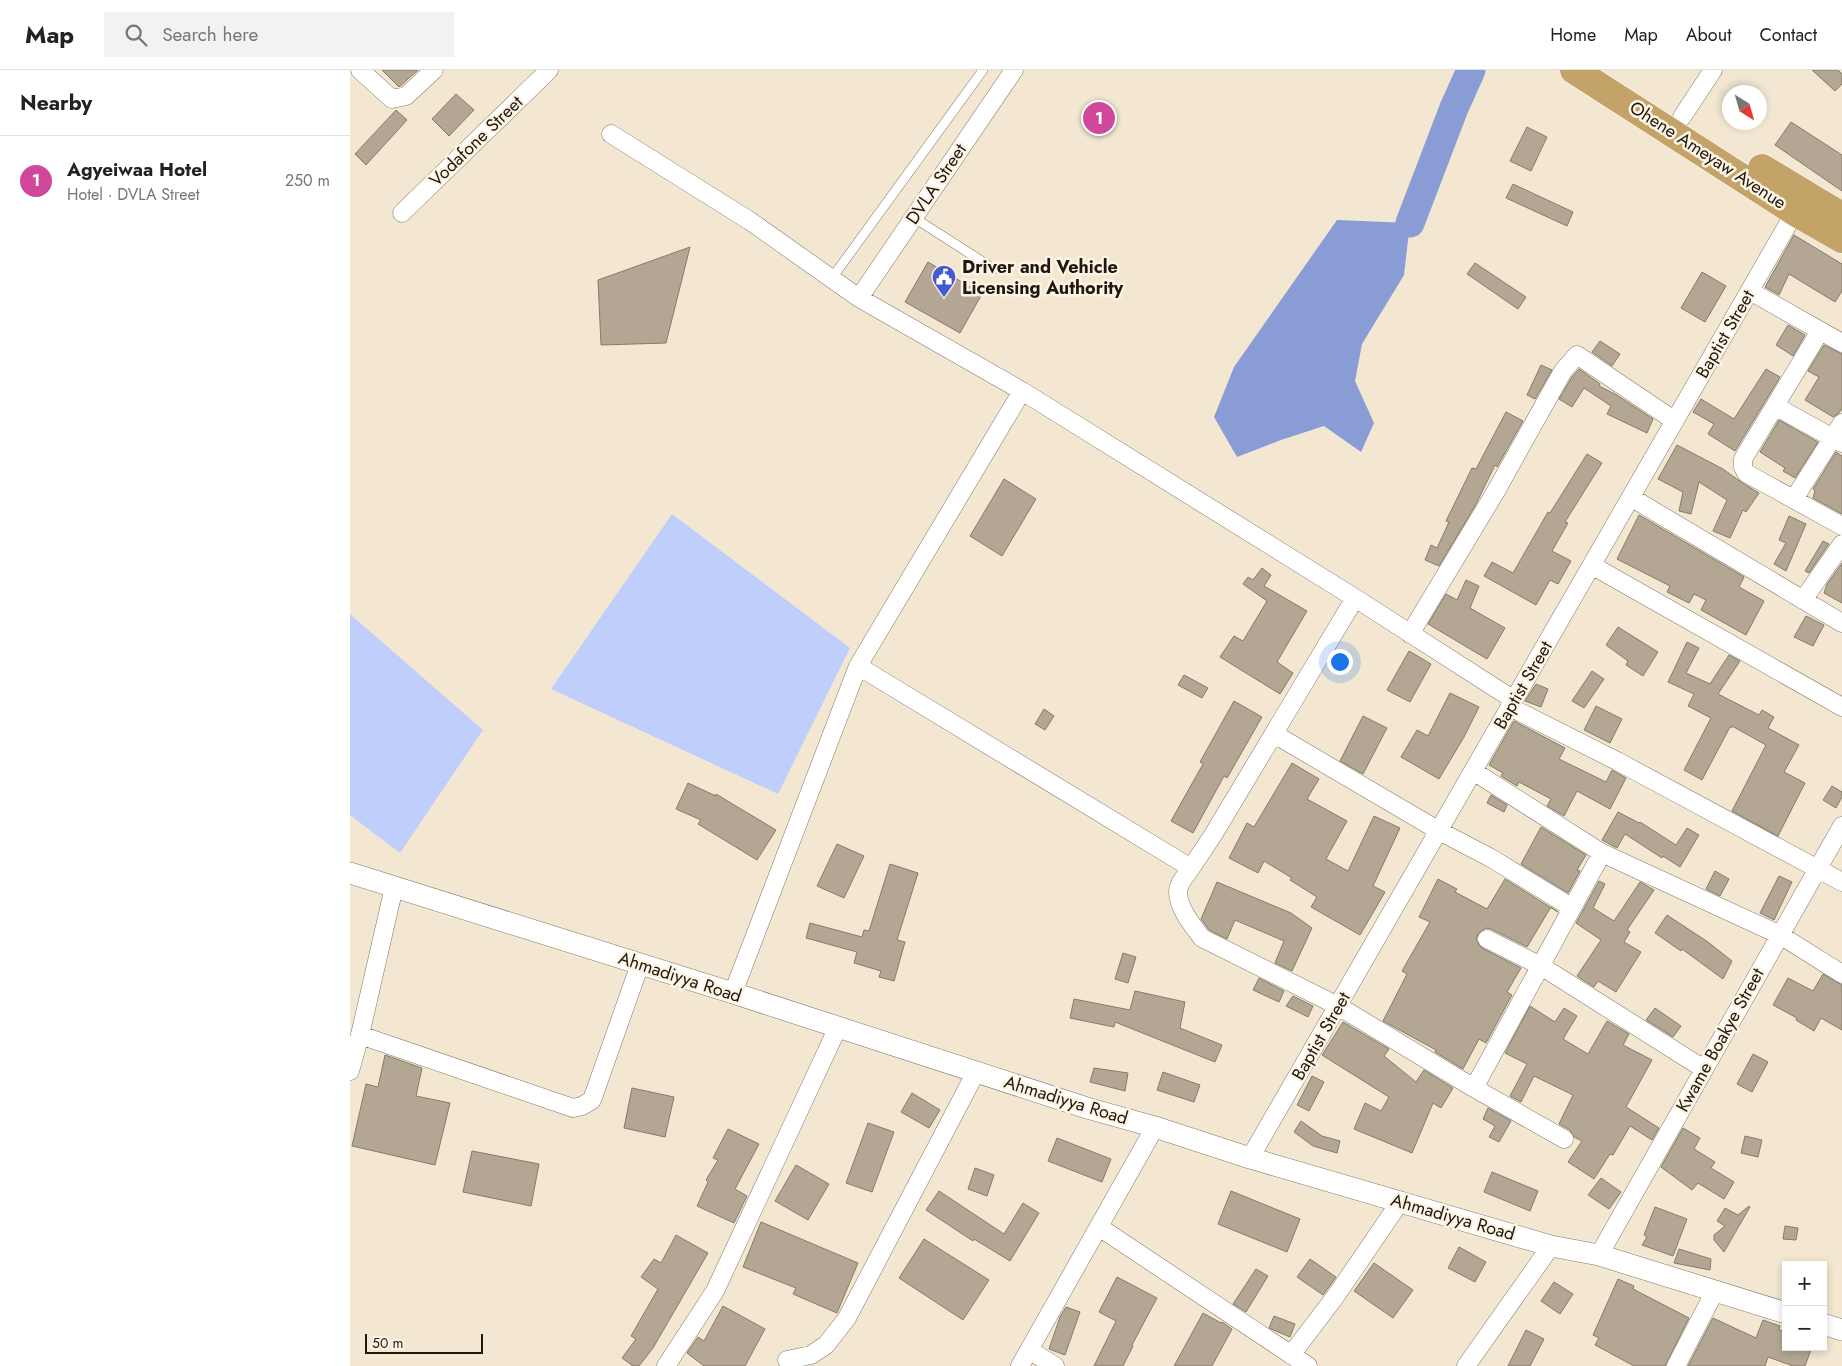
<!DOCTYPE html>
<meta charset="utf-8">
<style>
body{margin:0;font-family:Jost,sans-serif;background:#f2f2f2;color:#222}
.controls{position:absolute;right:15px;bottom:15px;display:grid;overflow:hidden;border-radius:0px;box-shadow:0 2px 8px #0003}
.controls button{width:45px;height:45px;display:grid;place-items:center;padding:0;border:0;border-bottom:1px solid #e0e0e0;background:#fff;color:#222;font:25px sans-serif}
.compass{position:absolute;left:1372px;top:15px;width:45px;height:45px;border-radius:50%;background:#fff;box-shadow:0 2px 8px #0003;rotate:143deg}
.scale{position:absolute;left:15px;bottom:12px;width:118px;box-sizing:border-box;padding-left:5px;border:2px solid #1d1912;border-top:0;font-size:14px;line-height:18px;white-space:nowrap;color:#1d1912;-webkit-text-stroke:4px #fef4e4;paint-order:stroke}
.you{position:absolute;left:989px;top:591px;width:18px;height:18px;margin:-12px;border:4px solid #fff;border-radius:50%;background:#1a73e8;box-shadow:0 0 0 8px #1a73e833}
.badge{display:grid;place-items:center;width:32px;height:32px;border-radius:50%;background:#0f766e;color:#fff;font-size:16px;font-weight:700}
.pin{position:absolute;translate:-50% -50%;border:2px solid #fff;box-shadow:0 1px 5px #0006}
.list{margin:0;padding:0;list-style:none}
h2{display:flex;justify-content:space-between;align-items:center;height:65px;margin:0;padding:0 20px;font-size:21px}
h2 small{font-size:16px;font-weight:400;color:#767676}
.list li{display:grid;grid-template-columns:32px 1fr auto;gap:15px;align-items:center;box-sizing:border-box;height:90px;padding:0 20px;border-top:1px solid #e0e0e0}
.list b{display:block;font-size:19px;white-space:nowrap}
.list p{margin:0;font-size:16px;white-space:nowrap;color:#767676}
.list em{font-size:16px;font-style:normal;color:#767676}
.icon{flex:none;width:28px;height:28px;fill:none;stroke:currentColor;stroke-width:2;stroke-linecap:round;stroke-linejoin:round}
.map{position:relative;flex:none;width:1492px;height:1296px;overflow:hidden}
header{display:flex;align-items:center;gap:30px;box-sizing:border-box;height:70px;padding:0 25px;background:#fff;border-bottom:1px solid #e0e0e0}
header strong{font-size:24px}
nav{display:flex;gap:28px;margin-inline-start:auto;font-size:18px}
.search{width:350px;height:45px;background:#f2f2f2;display:flex;align-items:center;gap:12px;box-sizing:border-box;padding:0 18px;border-radius:0px;color:#767676;font-size:19px}
main{display:flex}
aside{flex:1;background:#fff}
.map>svg:first-child{display:block}
.green{fill:#c0cefb}
.water{fill:#8a9cd6}
.lines{fill:none;stroke-linecap:round;stroke-linejoin:round}
.river{stroke:#8a9cd6;stroke-width:29}
.building{fill:#b3a794;stroke:#867b69}
.service-casing{stroke:#837866;stroke-width:10}
.minor-casing{stroke:#837866;stroke-width:19}
.tertiary-casing{stroke:#837866;stroke-width:22}
.trunk-casing{stroke:#fff;stroke-width:29}
.service{stroke:#fff;stroke-width:9}
.minor{stroke:#fff;stroke-width:18}
.tertiary{stroke:#fff;stroke-width:21}
.trunk{stroke:#c4a368;stroke-width:28}
.labels{text-anchor:middle;stroke-width:5;stroke-linejoin:round;paint-order:stroke}
.street-label{font-size:18px;fill:#1d1912;stroke:#fef4e4}
.poi-label{font-size:18px;font-weight:bold;fill:#1d1912;stroke:#fef4e4;text-anchor:start}
</style>
<header>
<strong>Map</strong>
<div class="search"><svg class="icon" aria-label="search" viewBox="0 0 24 24"><circle cx="10" cy="10" r="6"/><path d="M15 15l6 6"/></svg>Search here</div>
<nav><a>Home</a><a>Map</a><a>About</a><a>Contact</a></nav>
</header>
<main>
<aside>
<h2>Nearby<small></small></h2>
<ul class="list">
<li><span class="badge" style="background:#d1479c">1</span><div><b>Agyeiwaa Hotel</b><p>Hotel · DVLA Street</p></div><em>250 m</em></li>
</ul>
</aside>
<div class="map">
<svg width="1492" height="1296" viewBox="0 0 1492 1296">
<rect width="100%" height="100%" fill="#f3e7d2"/>
<path class="green" d="M322 444 500 578 428 724 201 619Z
M0 544 133 660 50 783 0 745Z"/>
<path class="water" d="M987 150 1060 153 1054 205 1012 274 1005 311 1024 353 1011 382 974 356 931 370 887 387 864 347 884 297Z"/>
<g class="lines">
<path class="river" d="M1060 153 1104 38 1121 0"/>
</g>
<path class="building" d="M32 0H68L49 17Z
M1462 0H1488L1492 4V14L1485 21Z
M106 24 124 40 99 66 82 49Z
M46 40 57 50 16 95 5 84Z
M1441 52 1492 85V121L1425 75Z
M1177 57 1197 67 1181 101 1160 91Z
M1163 114 1223 142 1217 156 1156 128Z
M1444 165 1492 194V221L1485 232 1439 204 1429 225 1415 217Z
M340 177 316 273 251 275 248 210Z
M578 192 632 224 610 263 555 232Z
M1125 193 1176 227 1168 239 1117 204Z
M1352 202 1376 216 1355 252 1331 238Z
M1438 255 1455 265 1443 286 1426 275Z
M1250 271 1270 284 1262 296 1242 282Z
M1474 275 1492 284V339L1489 343 1483 347 1455 330 1469 307 1458 301Z
M1191 295 1202 300 1185 329 1177 325Z
M1229 299 1250 314 1249 316 1265 324 1303 349 1297 363 1257 344 1261 336 1234 318 1222 337 1209 329 1222 307Z
M1416 299 1430 307 1385 381 1358 364 1364 354 1343 342 1351 329 1384 349Z
M1156 342 1173 351 1147 397 1145 395 1125 436 1089 496 1075 490 1081 475 1087 478 1099 452 1096 451 1122 398 1126 399Z
M1429 350 1468 372 1445 408 1433 401 1435 398 1410 382Z
M1327 375 1373 399 1391 412 1409 423 1396 442 1393 440 1380 468 1363 461 1377 430 1349 412 1341 444 1329 441 1333 422 1308 409Z
M1486 382 1492 386V444L1463 428 1465 421 1463 419Z
M1237 384 1252 393 1215 452 1218 453 1202 481 1221 491 1208 514 1200 510 1186 535 1134 506 1142 492 1163 503 1198 442 1200 443Z
M654 409 686 429 652 486 620 466Z
M1289 445 1394 507 1389 517 1414 531 1396 565 1351 540 1356 530 1344 524 1339 533 1317 522 1320 516 1267 489Z
M1439 446 1456 454 1436 501 1424 494 1436 473 1429 470Z
M1473 471 1479 474 1459 503 1455 501Z
M1492 493V533L1474 523 1477 514Z
M912 498 921 505 914 516 957 541 927 592 943 603 930 624 870 587 884 566 893 571 917 531 893 514 898 507 903 510Z
M1116 510 1129 516 1120 538 1155 558 1137 589 1078 554 1096 524 1107 530Z
M1456 546 1474 555 1463 576 1444 567Z
M1268 557 1308 582 1293 606 1276 595 1278 591 1256 575Z
M1337 572 1349 578 1336 603 1360 614 1379 585 1390 591 1368 624 1409 645 1412 640 1424 647 1418 658 1449 675 1434 702 1455 713 1428 766 1382 741 1416 675 1382 656 1381 658 1380 657 1352 710 1334 700 1361 648 1338 636 1344 624 1318 612Z
M1059 581 1081 594 1060 632 1037 620Z
M1242 601 1254 609 1234 638 1222 631Z
M834 605 858 618 852 628 828 615Z
M1186 614 1198 619 1191 637 1175 631Z
M1100 623 1129 637 1114 667 1089 709 1051 687 1067 660 1078 666Z
M884 631 912 647 877 708 874 706 843 763 821 751 853 694 850 692Z
M1246 636 1272 649 1260 673 1234 660Z
M694 639 704 646 695 660 685 654Z
M1013 646 1037 658 1013 704 990 691Z
M1164 651 1215 678 1209 689 1256 712 1262 700 1276 708 1260 739 1227 721 1214 746 1197 736 1201 729 1169 712 1167 716 1151 706 1153 703 1139 695Z
M942 693 969 709 957 729 997 751 976 789 998 801 1024 746 1050 758 1023 816 1035 822 1010 865 961 837 967 827 940 810 942 808 914 791 908 803 879 788 897 753 904 757Z
M338 713 366 726V724L426 760 407 790 348 754 351 750 326 739Z
M1482 716 1492 722V727L1486 738 1473 730Z
M1141 725 1157 735 1154 742 1137 733Z
M1268 742 1289 753 1290 752 1326 775 1337 758 1349 765 1330 797 1313 786 1312 788 1275 764 1267 778 1252 770Z
M1191 757 1236 785 1227 800 1230 801 1218 823 1171 794Z
M487 774 514 786 494 828 467 816Z
M540 794 568 803 547 870 555 872 544 911 529 907 531 901 504 893 507 882 456 868 460 853 512 867 514 860 519 861Z
M1365 801 1379 809 1370 826 1356 819Z
M1429 806 1442 812 1424 850 1410 843Z
M1088 809 1107 819 1105 822 1137 839 1155 809 1208 842 1201 837 1177 877 1141 859 1136 858 1128 864 1126 870 1132 878 1171 898 1157 922 1162 925 1136 973 1129 969 1113 999 1085 982 1086 980 1033 951 1057 904 1052 901 1080 852 1069 847Z
M1249 811 1255 814 1243 838 1264 851 1290 812 1304 820 1277 860 1280 862 1274 872 1291 882 1266 922 1248 911 1244 917 1227 906 1251 870 1226 853Z
M867 812 941 843 962 858 942 901 925 893 934 871 885 850 877 869 859 860 851 849Z
M1317 845 1358 872 1382 891 1373 909 1332 879 1331 881 1305 863Z
M773 883 786 887 778 913 765 909Z
M1473 904 1492 915V960L1471 948 1464 961 1446 950 1447 948 1423 935 1438 908 1463 921Z
M909 908 934 921 929 932 903 920Z
M785 921 835 932 830 958 872 975 865 992 765 952 764 957 720 948 724 929 780 940Z
M943 926 963 936 958 947 936 936Z
M1180 936 1205 952 1214 938 1227 946 1213 969 1238 984 1257 951 1279 964 1273 975 1302 990 1276 1037 1309 1058 1302 1070 1280 1056 1263 1085 1260 1084 1244 1109 1218 1092 1232 1071 1224 1067 1220 1060 1209 1054 1223 1025 1184 1006 1171 1032 1160 1026 1177 994 1155 983Z
M1305 938 1331 956 1323 967 1296 950Z
M993 952 1039 979 1034 986 1066 1012 1074 1000 1103 1018 1091 1038 1083 1033 1062 1083 1004 1059 1015 1033 1031 1041 1039 1027 972 985Z
M1403 984 1418 992 1402 1022 1387 1014Z
M35 985 72 998 66 1026 100 1033 85 1095 2 1076 16 1014 28 1017Z
M744 998 778 1003 775 1021 740 1012Z
M813 1002 850 1015 844 1032 807 1020Z
M962 1006 974 1012 959 1041 947 1035Z
M282 1018 324 1027 315 1067 274 1058Z
M562 1023 590 1040 579 1058 551 1042Z
M1138 1038 1161 1051 1149 1072 1139 1067 1145 1056 1133 1049Z
M951 1051 972 1066 990 1071 987 1083 963 1076 944 1062Z
M518 1053 544 1062 522 1122 496 1113Z
M1333 1058 1350 1068 1344 1079 1365 1092 1361 1098 1384 1112 1374 1129 1348 1113 1342 1120 1311 1097Z
M378 1059 409 1074 385 1119 397 1126 384 1153 347 1136 358 1112 356 1110 368 1090 363 1088Z
M1395 1066 1412 1070 1408 1087 1391 1083Z
M707 1068 761 1089 752 1112 698 1091Z
M122 1081 189 1094 181 1136 113 1122Z
M446 1095 479 1114 458 1150 425 1131Z
M625 1098 644 1105 637 1126 618 1119Z
M1142 1102 1188 1121 1180 1141 1134 1122Z
M1251 1108 1271 1122 1259 1139 1238 1125Z
M589 1121 654 1164 673 1133 689 1143 660 1191 624 1169 623 1171 576 1140Z
M881 1121 950 1149 937 1182 868 1154Z
M1399 1136 1400 1137 1374 1182 1364 1170V1165L1375 1156 1367 1151 1375 1138 1388 1145Z
M1305 1137 1337 1149 1323 1186 1292 1175 1297 1167 1294 1165Z
M411 1152 508 1193 487 1243 443 1224 446 1218 393 1197Z
M1435 1156 1448 1158 1446 1170 1433 1169Z
M326 1165 358 1183 303 1278 289 1296H283L272 1288 286 1269 281 1266 308 1219 291 1207 304 1189 311 1193Z
M574 1169 639 1210 613 1250 549 1208Z
M1109 1177 1136 1192 1125 1212 1098 1198Z
M1329 1179 1361 1189 1360 1200 1324 1193Z
M960 1189 986 1207 973 1225 947 1207Z
M1024 1193 1063 1220 1043 1248 1004 1221Z
M906 1199 918 1206 896 1242 883 1234Z
M767 1207 807 1228 782 1275 783 1276 773 1296H744L766 1251 749 1242Z
M1268 1209 1284 1216 1283 1219 1339 1248 1315 1296H1284L1245 1275 1249 1268 1243 1265Z
M1204 1212 1223 1224 1210 1244 1191 1231Z
M373 1236 415 1259 395 1296H354L337 1283 348 1267 354 1271Z
M716 1237 730 1242 715 1285 699 1279 710 1247Z
M853 1243 871 1253 872 1252 882 1259 862 1296H824Z
M924 1246 945 1254 940 1267 919 1258Z
M1363 1248 1406 1268 1413 1250 1430 1256 1429 1260 1436 1262V1277H1462L1455 1296H1443L1418 1287 1415 1296H1338Z
M1176 1260 1194 1269 1180 1296H1158Z"/>
<g class="lines">
<defs>
<path id="service" d="M563 147 644 199
M482 208 633 0"/>
<path id="minor" d="M10 0 42 29 56 26 84 0
M1332 47 1363 0
M261 64 400 151 509 228 672 321
M52 143 199 0
M1400 221 1492 273
M509 228 664 0
M1470 261 1393 389V397L1396 403 1492 456
M1425 336 1492 373
M1282 428 1492 553
M1444 429 1492 353
M1243 496 1492 637
M1453 530 1492 474
M1060 564 1146 421 1213 301 1227 285 1325 351
M508 596 841 798 863 765 1005 528
M1160 637 1267 691 1492 812
M924 664 1091 762 1141 788 1221 837
M1123 701 1252 783 1430 865 1492 904
M841 798C836 805 828 814 828 822 828 838 843 856 852 868L988 936 1124 1018 1214 1069
M1137 869 1191 896 1354 999
M383 923 508 596 672 321 1005 528 1164 630
M10 965 223 1038 232 1036 242 1030 290 894
M0 1001 10 965 44 817
M1124 1018 1252 783
M900 1088 1445 142
M749 1157 958 1296
M1249 1185 1492 756
M679 1280 705 1296
M941 1285 985 1227 1050 1132
M437 1290 461 1285 476 1275 497 1248 626 1002
M316 1296 365 1221 488 957
M670 1296 805 1057
M1116 1296 1201 1176
M1326 1296 1365 1221"/>
<path id="tertiary" d="M0 803 383 923 737 1038 805 1057 900 1088 1201 1176 1249 1185 1436 1243
M1473 1254 1492 1260"/>
<path id="trunk" d="M1224 0 1445 142 1492 169
M1412 98 1492 146"/>
</defs>
<use href="#service" class="service-casing"/>
<use href="#minor" class="minor-casing"/>
<use href="#tertiary" class="tertiary-casing"/>
<use href="#trunk" class="trunk-casing"/>
<use href="#service" class="service"/>
<use href="#minor" class="minor"/>
<use href="#tertiary" class="tertiary"/>
<use href="#trunk" class="trunk"/>
</g>
<defs>
<symbol id="civic-pin" viewBox="-11 -11 22 30"><path d="M0 17L-7.5 6A9.5 9.5 0 1 1 7.5 6Z" fill="#455ace" stroke="#fef4e4"/><path d="M-.6-6.5H3V-4.5H.6V-3L4-1V1h2V6H-6V1h2V-1L-.6-3ZM-1.2 2.5V6h2.4V2.5Z" fill="#fff"/></symbol>
</defs>
<g fill-rule="evenodd">
<use href="#civic-pin" x="580" y="193" width="28" height="38"/>
</g>
<g class="labels">
<g class="street-label">
<text transform="translate(126 71) rotate(-44)" y="6">Vodafone Street</text>
<text transform="translate(1358 85) rotate(33)" y="6">Ohene Ameyaw Avenue</text>
<text transform="translate(586 114) rotate(-56)" y="6">DVLA Street</text>
<text transform="translate(1375 264) rotate(-60)" y="6">Baptist Street</text>
<text transform="translate(1173 615) rotate(-60)" y="6">Baptist Street</text>
<text transform="translate(330 907) rotate(18)" y="6">Ahmadiyya Road</text>
<text transform="translate(971 966) rotate(-60)" y="6">Baptist Street</text>
<text transform="translate(1370 970) rotate(-61)" y="6">Kwame Boakye Street</text>
<text transform="translate(716 1030) rotate(17)" y="6">Ahmadiyya Road</text>
<text transform="translate(1103 1147) rotate(16)" y="6">Ahmadiyya Road</text>
</g>
<g class="poi-label">
<text x="612" y="203">Driver and Vehicle<tspan x="612" dy="21">Licensing Authority</tspan></text>
</g>
</g>
</svg>
<div class="controls">
<button>+</button>
<button>−</button>
</div>
<svg class="compass" viewBox="-18 -18 36 36"><path d="M0-13l5 13h-10z" fill="#e53935"/><path d="M0 13l5-13h-10z" fill="#767676"/></svg>
<div class="scale">50 m</div>
<div class="you"></div>
<div class="pin badge" style="left:749px;top:48px;background:#d1479c">1</div>
</div>
</main>
